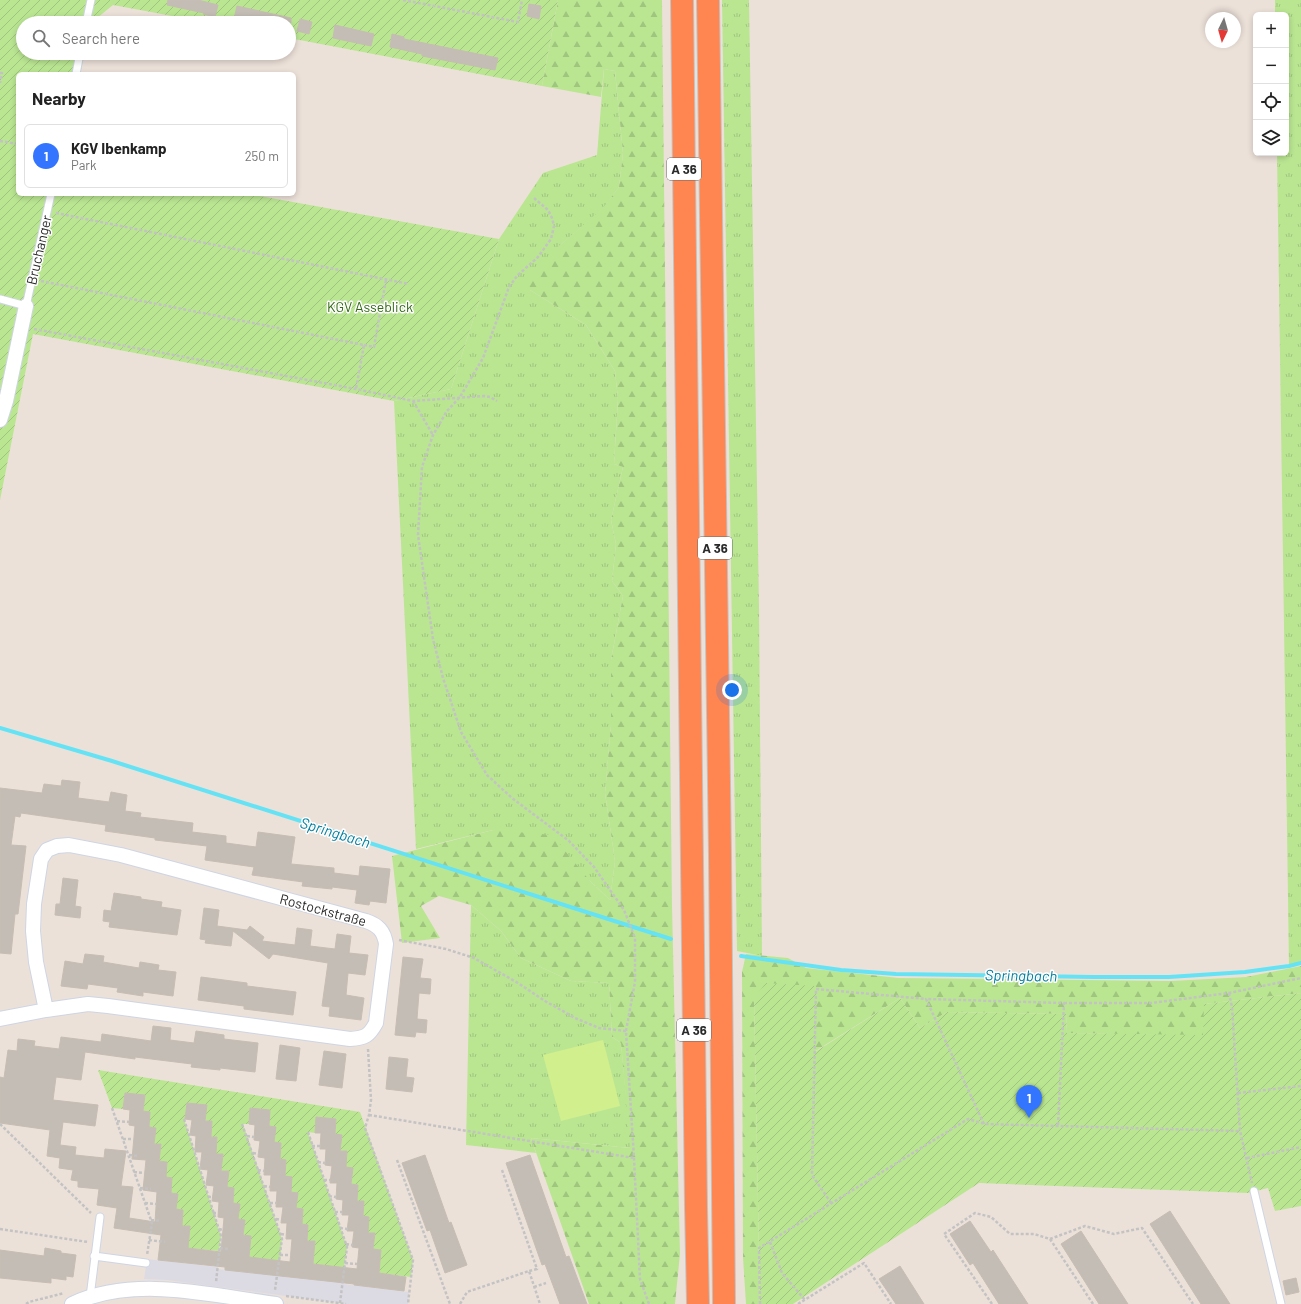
<!DOCTYPE html>
<meta charset="utf-8">
<style>
body{margin:0;font-family:Barlow,sans-serif;background:#f6f6f6;color:#222}
.controls{position:absolute;right:12px;top:12px;display:grid;overflow:hidden;border-radius:6px;box-shadow:0 2px 6px #0003}
.controls button{width:36px;height:36px;display:grid;place-items:center;padding:0;border:0;border-bottom:1px solid #e0e0e0;background:#fff;color:#222;font:20px sans-serif}
.compass{position:absolute;left:1205px;top:12px;width:36px;height:36px;border-radius:50%;background:#fff;box-shadow:0 2px 6px #0003;rotate:185deg}
.you{position:absolute;left:732px;top:690px;width:14px;height:14px;margin:-10px;border:3px solid #fff;border-radius:50%;background:#1a73e8;box-shadow:0 0 0 6px #1a73e833}
.badge{display:grid;place-items:center;width:26px;height:26px;border-radius:50%;background:#3375ff;color:#fff;font-size:13px;font-weight:700}
.pin{position:absolute;translate:-50% -33px;filter:drop-shadow(0 1px 2px #0008)}
.pin::after{content:'';position:absolute;top:21px;width:14px;height:12px;background:inherit;clip-path:polygon(0 0,100% 0,50% 100%)}
.list{margin:0;padding:0;list-style:none}
h2{display:flex;justify-content:space-between;align-items:center;height:52px;margin:0;padding:0 16px;font-size:17px}
h2 small{font-size:13px;font-weight:400;color:#767676}
.list li{display:grid;grid-template-columns:26px 1fr auto;gap:12px;align-items:center;box-sizing:border-box;height:64px;margin:0 8px 8px;padding:0 8px;border:1px solid #e0e0e0;border-radius:6px}
.list b{display:block;font-size:15px;white-space:nowrap}
.list p{margin:0;font-size:13px;white-space:nowrap;color:#767676}
.list em{font-size:13px;font-style:normal;color:#767676}
.icon{flex:none;width:22px;height:22px;fill:none;stroke:currentColor;stroke-width:2;stroke-linecap:round;stroke-linejoin:round}
.map{position:relative;flex:none;width:1301px;height:1304px;overflow:hidden}
.search{position:absolute;background:#fff;box-shadow:0 2px 6px #0003;left:16px;top:16px;width:280px;height:44px;display:flex;align-items:center;gap:10px;box-sizing:border-box;padding:0 14px;border-radius:22px;color:#767676;font-size:15px}
.panel{position:absolute;background:#fff;box-shadow:0 2px 6px #0003;left:16px;top:72px;width:280px;height:124px;border-radius:6px}
.map>svg:first-child{display:block}
.industrial{fill:#dcdbe4}
.grass{fill:url(#grass-tufts)}
.forest{fill:url(#forest-firs)}
.garden{fill:url(#garden-furrows)}
.pitch{fill:#d2ef8d}
.lines{fill:none;stroke-linecap:round;stroke-linejoin:round}
.stream{stroke:#65e3f5;stroke-width:4}
.building{fill:#c4bdb5;stroke:#c7bdb3}
.lane-casing{stroke:#ced5e3;stroke-width:9}
.street-casing{stroke:#ced5e3;stroke-width:16}
.highway-casing{stroke:#c3c3c3;stroke-width:24}
.path{stroke:#c3c3c3;stroke-width:2.5;stroke-dasharray:3 2;stroke-linecap:butt}
.lane{stroke:#fff;stroke-width:7}
.street{stroke:#fff;stroke-width:14}
.highway{stroke:#ff8551;stroke-width:22}
.labels{text-anchor:middle;stroke-width:3;stroke-linejoin:round;paint-order:stroke}
.shield{fill:#fff;stroke:#696969;stroke-width:1}
.shield-label{font-size:13px;font-weight:bold;fill:#292929}
.street-label{font-size:14px;fill:#292929;stroke:#fff}
.park-label{font-size:14px;fill:#326915;stroke:#fff}
.water-label{font-size:15px;font-style:italic;fill:#0680a0;stroke:#fff}
</style>
<div class="map">
<svg width="1301" height="1304" viewBox="0 0 1301 1304">
<defs>
<pattern id="grass-tufts" width="24" height="20" patternUnits="userSpaceOnUse"><rect width="24" height="20" fill="#bae692"/><path d="M3 7l-1-3M5 7V3M7 7l1-3M15 17l-1-3M17 17v-4M19 17l1-3" fill="none" stroke="#a0c57e"/></pattern>
<pattern id="forest-firs" width="22" height="20" patternUnits="userSpaceOnUse"><rect width="22" height="20" fill="#bae692"/><path d="M5 1l3.5 6h-7zM16 11l3.5 6h-7z" fill="#a0c57e"/></pattern>
<pattern id="garden-furrows" width="10" height="10" patternUnits="userSpaceOnUse"><rect width="10" height="10" fill="#bae692"/><path d="M-1 1l2-2M0 10L10 0M9 11l2-2" fill="none" stroke="#a0c57e"/></pattern>
</defs>
<rect width="100%" height="100%" fill="#ece1d9"/>
<path class="industrial" d="M147 1259 218 1267V1269L342 1282 343 1284 409 1292 408 1304H346L167 1280 144 1279Z"/>
<path class="grass" d="M722 0H749L759 605 762 956 737 951Z
M1275 0H1301V962L1289 966 1277 153H1286V15H1275Z
M604 69 615 71 623 153 619 187 603 209 559 246 530 290 586 325 615 371 618 399 614 464 623 467 611 520 616 544 612 581 623 596 611 660V725L605 793 615 861 610 900 590 881 493 830 416 849 394 401 451 389 499 239 543 173 597 155Z
M471 905 501 931 521 958 571 981 609 983 612 1037 621 1043 631 1148 531 1138 536 1153 466 1145Z"/>
<path class="forest" d="M558 0H662L672 905 680 1254 675 1304H589L531 1138 630 1148 621 1043 612 1037 609 983 571 981 521 958 501 931 471 905 439 896 421 906 440 938 402 943 392 856 493 830 552 835 590 881 610 900 615 861 605 793 611 725V660L623 596 612 581 616 544 611 520 623 467 614 464 618 399 615 371 586 325 530 290 526 281 559 246 603 208 619 187 623 153 615 71 604 69 601 97 542 86Z
M746 954 788 958 806 968 899 978 1171 981 1246 977 1301 966V993L1204 1004V1036L1066 1033 1067 1014 947 1012 920 1028 900 998 814 1052 754 998 760 1304H746L743 1258 742 972Z"/>
<path class="garden" d="M0 0H558L542 86 289 38V23H210L113 5 91 23H23V53H85L80 74H18V194H248L499 239 451 389 394 401 33 334 0 500Z
M766 983 816 986 815 1052 900 998 920 1028 947 1012 1067 1014 1066 1033 1203 1035 1204 1004 1301 993V1206L1275 1211 1268 1188 1248 1193 979 1183 793 1304H760L754 998Z
M98 1070 360 1112 413 1260 411 1277 379 1273 381 1250 373 1249 375 1234 368 1233 369 1217 363 1216 364 1202 357 1201 358 1185 351 1184 353 1168 346 1167 347 1151H340L342 1135 335 1134 336 1119 317 1117 315 1133 308 1132 347 1247 344 1268 313 1264 315 1242 307 1241 308 1225 302 1224 303 1209 296 1208 298 1193 291 1192 285 1176 286 1160 280 1159 281 1143 274 1142 275 1127 269 1126 270 1110 250 1108 249 1124H243L282 1239 280 1261 249 1257 251 1236 243 1235 245 1220 238 1219 240 1204 233 1203 234 1188 227 1187 229 1172 221 1171 223 1154H216L217 1138 211 1137 212 1122 205 1121 207 1105 187 1103 185 1119H184L221 1236 219 1251 188 1248 190 1226H182L183 1210 176 1209 178 1194 171 1193 172 1178 166 1177 167 1162 159 1161 161 1145 154 1144 156 1128 149 1127 150 1112 143 1111 145 1095 125 1093 123 1109 112 1108Z"/>
<path class="pitch" d="M603 1040 620 1106 561 1121 543 1055Z"/>
<g class="lines">
<path class="stream" d="M0 728 112 761 671 939
M741 956 841 970 896 974 1093 977H1169L1245 972 1289 966 1301 963"/>
</g>
<path class="building" d="M168 0H198L218 5 215 17 203 14 204 13 167 5Z
M529 4 541 6 539 19 527 16Z
M237 6 291 18V23H257L234 19Z
M300 19 312 22 309 34 297 31Z
M335 25 374 34 371 46 333 38Z
M392 34 404 37V39L498 58 495 70 422 56V54L390 47Z
M62 780 80 782 78 798 109 802 111 792 127 795 125 811 141 813 140 817 193 823 192 832 226 836V843L256 847 258 832 295 837 291 864 334 868V873L359 876 360 866 390 869 386 903 370 901 369 905 355 903 357 890 332 887V889L302 886 303 882 252 875 254 867 205 860 207 846 155 840V838L105 831 106 825 21 813 20 817 15 816 11 845 26 846 18 914H15L11 954 0 953V788L42 793 44 784 61 786Z
M63 878 78 880 75 906 81 907 80 918 55 915 56 904H60Z
M114 893 141 897V899L162 902 161 907 181 910 177 935 109 927 110 922 103 921 104 910 111 911Z
M204 908 219 910 217 926 247 930 250 926 264 937 262 941 295 945 297 928 312 930 310 946 335 949 337 934 351 936 349 953 368 955 365 975 348 973 346 995 364 998 361 1020 329 1016 330 1007 322 1006 328 963 273 954 269 959 233 931 231 946 205 943 206 940 200 939Z
M85 954 104 956 103 962 139 968 140 962 159 965 158 970 176 972 173 996 143 992V996L117 992 118 988 88 984 87 989 61 986 65 961 83 964Z
M403 957 423 959 420 978 431 979 430 994 419 993 417 1019 427 1020 426 1033 416 1032 415 1037 395 1035Z
M201 977 247 983V986L296 992 293 1015 244 1009V1006L198 1000Z
M153 1026 171 1028 170 1040 194 1043 196 1031 224 1035V1039L258 1043 255 1072 220 1068V1070L191 1067 192 1064 135 1057V1059L85 1052 81 1080 56 1077 53 1100 98 1105 95 1126 63 1122 60 1145 76 1147 75 1155 104 1158 105 1149 126 1151 121 1186 133 1187 129 1218 155 1222 157 1192 143 1190 146 1160 132 1159 135 1126 129 1125 130 1110 123 1109 125 1093 145 1095 143 1111 150 1112 149 1127 156 1128 154 1144H161L159 1161 167 1162 166 1177 172 1178 171 1193 178 1194 176 1209 183 1210 182 1226H190L188 1248 221 1252 224 1218 218 1217 219 1202 212 1201 214 1186 206 1185 208 1170 200 1169 202 1152H195L196 1136 190 1135 192 1120 185 1119 187 1103 207 1105 205 1121H212L211 1137H217L216 1154H223L221 1171H229L227 1187 234 1188 233 1203 240 1204 238 1219 245 1220 243 1235 251 1236 249 1257 290 1262 292 1239H286L287 1223H281L283 1207H276L277 1191H270L271 1175H264L265 1158 258 1157 260 1141 254 1140 255 1125 249 1124 250 1108 270 1110 269 1126 276 1127 274 1142 281 1143 280 1159 286 1160 285 1176 292 1177 291 1192 298 1193 296 1208 303 1209 302 1224 308 1225 307 1241H315L313 1264 357 1269 359 1248 352 1247 354 1231H347L349 1215H342L343 1200 336 1199 337 1183H330L332 1166 325 1165 326 1149H320L321 1133H315L316 1117 336 1119 335 1134 342 1135 340 1151H347L346 1167 353 1168 351 1184 358 1185 357 1201H364L363 1216 369 1217 368 1233H375L373 1249 381 1250 379 1273 406 1277 404 1291 354 1285V1284L225 1270V1267L158 1260 161 1235 114 1228 117 1208 97 1205 99 1189 78 1187V1181L71 1180 73 1170 59 1168 60 1158 47 1156 50 1130 0 1123V1077L4 1078 8 1050 17 1051 18 1039 35 1041 34 1046 59 1049 61 1037 101 1042 102 1034 151 1041Z
M280 1045 300 1048 296 1081 276 1079Z
M324 1051 346 1054 342 1088 319 1085Z
M389 1057 408 1059 406 1077 414 1078 412 1092 386 1089Z
M425 1155 449 1223 451 1222 467 1265 445 1273 430 1230 427 1231 402 1163Z
M530 1155 566 1257 569 1256 587 1304H560L545 1264 542 1265 506 1163Z
M1170 1211 1230 1304H1201L1150 1224Z
M970 1221 991 1252 993 1250 1028 1304H999L973 1263 970 1265 950 1234Z
M1081 1231 1101 1262 1128 1304H1099L1061 1244Z
M45 1248 61 1251V1253L76 1255 73 1277 66 1276V1280L51 1278V1283L0 1278V1250L44 1256Z
M900 1266 924 1304H896L879 1279Z
M1296 1278 1299 1292 1286 1295 1283 1281Z"/>
<g class="lines">
<defs>
<path id="lane" d="M86 23 91 0
M76 74 80 53
M0 299 26 306 51 194
M1254 1191 1281 1304
M94 1256 146 1263
M90 1297 100 1217"/>
<path id="street" d="M0 420 6 401 26 306
M0 1019 46 1010 36 962 33 931 34 904 41 859 47 850 57 846 69 845 121 855 366 921C378 925 384 931 386 944L376 1023C369 1036 365 1038 350 1039L108 1006 88 1004 46 1010
M72 1304C135 1275 210 1295 276 1304"/>
<path id="highway" d="M682 0 696 1207 698 1304
M708 0 720 855 724 1304"/>
</defs>
<use href="#lane" class="lane-casing"/>
<use href="#street" class="street-casing"/>
<use href="#highway" class="highway-casing"/>
<path class="path" d="M403 0 518 22 522 0
M0 73H2L0 83
M0 141 18 144
M534 198 548 210 552 218 554 226 551 239 538 257 517 276 509 287 483 358 460 397 447 411 433 435 422 467 418 535 433 639 443 678 461 732 487 775 512 798 569 841 594 867 624 910 635 938V982L626 1031 634 1158 640 1279 649 1304
M56 213 409 284
M41 281 364 345 356 389
M34 329 356 389 413 401 484 396 490 397 497 401
M364 345 374 347 386 280
M413 401 433 435
M399 940 446 949 474 958 518 983 545 1001 575 1018 599 1028 626 1031
M1229 993 1232 1007 1240 1131 1252 1183
M1064 1003H1151L1229 993 1301 978
M368 1049 371 1100 369 1115 365 1128 413 1260 408 1304
M1238 1093 1301 1086
M112 1108 152 1223 147 1255
M369 1115 634 1158
M184 1119 221 1236 216 1282
M117 1121 129 1122
M0 1124 91 1213
M242 1124 282 1239 275 1290
M984 1124 926 999 1064 1003 1058 1125
M308 1132 347 1247 340 1303
M247 1136 254 1137
M123 1139H133
M312 1146H320
M253 1153 259 1154
M129 1155 139 1156
M1247 1158 1301 1147
M397 1160 450 1304
M318 1162 325 1163
M258 1170 264 1171
M502 1170 537 1269 529 1271
M134 1172 145 1173
M324 1180H330
M264 1186 270 1187
M140 1188 151 1189
M329 1196 336 1197
M208 1197H213
M145 1203 156 1204
M270 1203H276
M831 1203 812 1175 816 989 926 999
M335 1212H342
M213 1213H218
M276 1219 281 1220
M151 1220 161 1221
M340 1228 348 1229
M0 1229 88 1242
M219 1229 223 1230
M281 1234 286 1235
M1050 1239 1093 1304
M149 1240 165 1242
M770 1242 782 1273 805 1300
M346 1244 353 1245
M220 1248 228 1249
M280 1255H291
M345 1263 357 1264
M534 1287 546 1283
M286 1296 346 1304
M26 1304 29 1302 64 1293
M460 1304 467 1292 529 1271 540 1304
M760 1304 759 1248 968 1119 985 1124 1240 1131
M798 1304 864 1263 891 1304
M992 1304 944 1234 975 1213 991 1217 1010 1234H1034L1050 1239 1085 1226 1114 1234 1142 1228 1193 1304"/>
<use href="#lane" class="lane"/>
<use href="#street" class="street"/>
<use href="#highway" class="highway"/>
</g>
<g class="labels">
<g class="shield">
<rect x="667" y="158" width="34" height="22" rx="3"/>
<rect x="698" y="537" width="34" height="22" rx="3"/>
<rect x="677" y="1019" width="34" height="22" rx="3"/>
</g>
<g class="shield-label">
<text x="684" y="174">A 36</text>
<text x="715" y="553">A 36</text>
<text x="694" y="1035">A 36</text>
</g>
<g class="street-label">
<text transform="translate(39 250) rotate(-77)" y="5">Bruchanger</text>
<text transform="translate(323 910) rotate(15)" y="5">Rostockstraße</text>
</g>
<g class="park-label">
<text x="370" y="312">KGV Asseblick</text>
</g>
<g class="water-label">
<text transform="translate(335 833) rotate(17)" y="5">Springbach</text>
<text transform="translate(1021 976) rotate(1)" y="5">Springbach</text>
</g>
</g>
</svg>
<div class="controls">
<button>+</button>
<button>−</button>
<button><svg class="icon" aria-label="locate" viewBox="0 0 24 24"><circle cx="12" cy="12" r="6"/><path d="M12 2v4M12 18v4M2 12h4M18 12h4"/></svg></button>
<button><svg class="icon" aria-label="layers" viewBox="0 0 24 24"><path d="M12 4l9 5-9 5-9-5zM3 14l9 5 9-5"/></svg></button>
</div>
<svg class="compass" viewBox="-18 -18 36 36"><path d="M0-13l5 13h-10z" fill="#e53935"/><path d="M0 13l5-13h-10z" fill="#767676"/></svg>
<div class="you"></div>
<div class="pin badge" style="left:1029px;top:1118px">1</div>
<div class="search"><svg class="icon" aria-label="search" viewBox="0 0 24 24"><circle cx="10" cy="10" r="6"/><path d="M15 15l6 6"/></svg>Search here</div>
<section class="panel">
<h2>Nearby<small></small></h2>
<ul class="list">
<li><span class="badge">1</span><div><b>KGV Ibenkamp</b><p>Park</p></div><em>250 m</em></li>
</ul>
</section>
</div>
